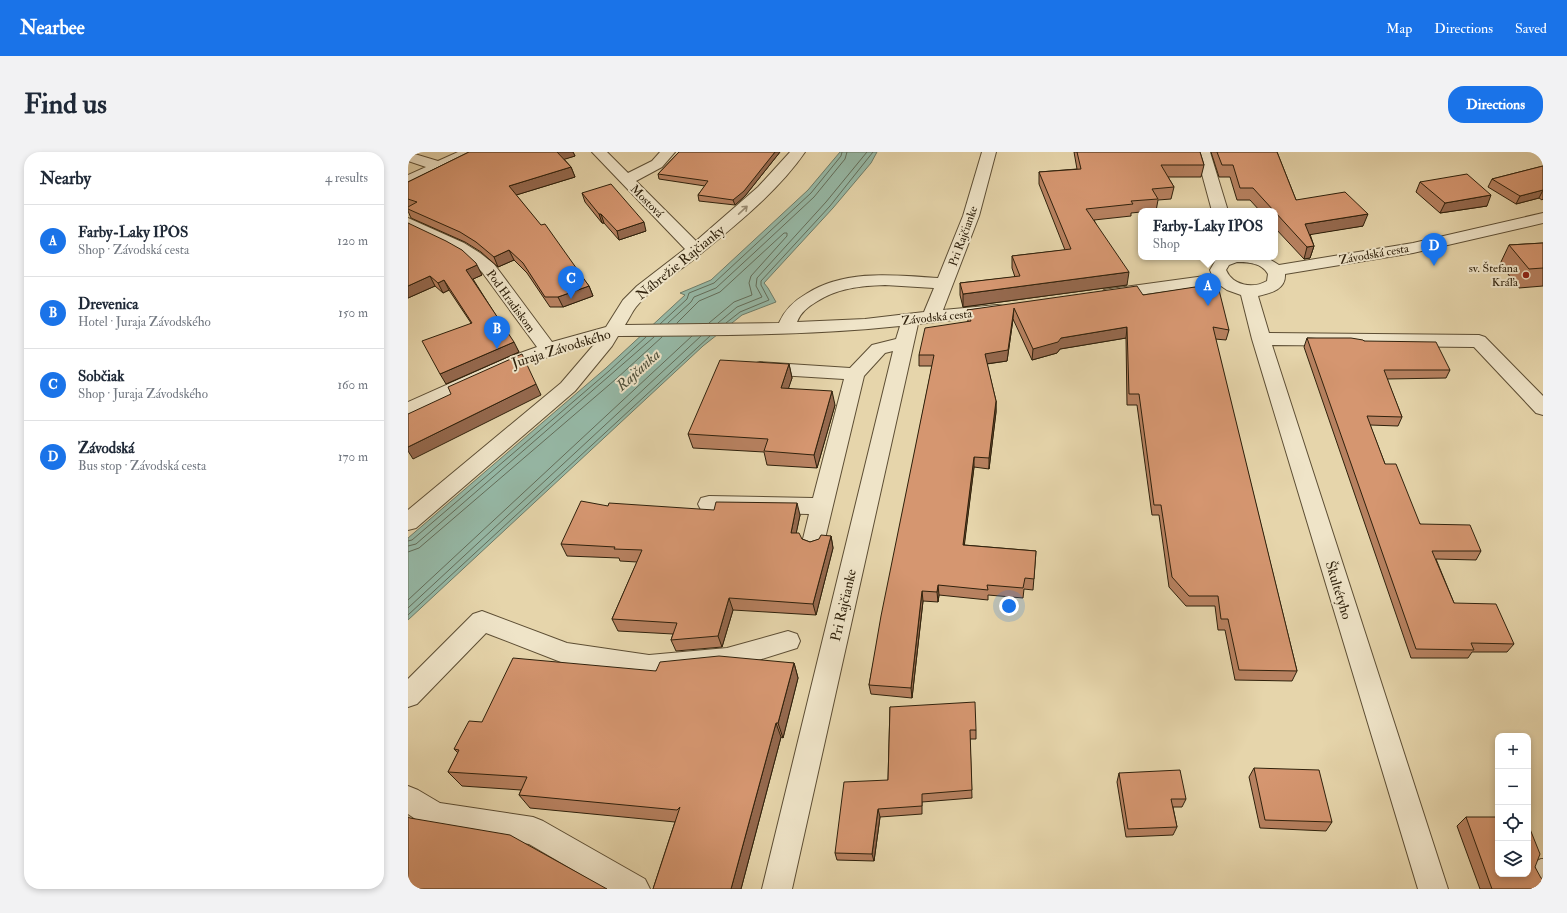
<!DOCTYPE html>
<meta charset="utf-8">
<style>
body{margin:0;font-family:"IM FELL Double Pica",serif;background:#f2f2f3;color:#1f2937}
.controls{position:absolute;right:12px;bottom:12px;display:grid;overflow:hidden;border-radius:8px;box-shadow:0 2px 6px #0003}
.controls button{width:36px;height:36px;display:grid;place-items:center;padding:0;border:0;border-bottom:1px solid #e0e1e3;background:#fff;color:#1f2937;font:20px sans-serif}
.you{position:absolute;left:601px;top:454px;width:14px;height:14px;margin:-10px;border:3px solid #fff;border-radius:50%;background:#1a73e8;box-shadow:0 0 0 6px #1a73e833}
.badge{display:grid;place-items:center;width:26px;height:26px;border-radius:50%;background:#1a73e8;color:#fff;font-size:13px;font-weight:700}
.pin{position:absolute;translate:-50% -33px;filter:drop-shadow(0 1px 2px #0008)}
.pin::after{content:'';position:absolute;top:21px;width:14px;height:12px;background:inherit;clip-path:polygon(0 0,100% 0,50% 100%)}
.popup{position:absolute;left:730px;top:56px;width:140px;height:52px;box-sizing:border-box;display:grid;place-content:center;border-radius:8px;background:#fff;filter:drop-shadow(0 1px 3px #0005);font-size:13px;white-space:nowrap;color:#747a83}
.popup b{font-size:15px;color:#1f2937}
.popup::after{content:'';position:absolute;left:50%;top:100%;margin-left:-8px;border:8px solid transparent;border-top-color:#fff}
.list{margin:0;padding:0;list-style:none}
h2{display:flex;justify-content:space-between;align-items:center;height:52px;margin:0;padding:0 16px;font-size:17px}
h2 small{font-size:13px;font-weight:400;color:#747a83}
.list li{display:grid;grid-template-columns:26px 1fr auto;gap:12px;align-items:center;box-sizing:border-box;height:72px;padding:0 16px;border-top:1px solid #e0e1e3}
.list b{display:block;font-size:15px;white-space:nowrap}
.list p{margin:0;font-size:13px;white-space:nowrap;color:#747a83}
.list em{font-size:13px;font-style:normal;color:#747a83}
.icon{flex:none;width:22px;height:22px;fill:none;stroke:currentColor;stroke-width:2;stroke-linecap:round;stroke-linejoin:round}
.map{position:relative;flex:none;width:1135px;height:737px;overflow:hidden;border-radius:16px}
header{display:flex;align-items:center;gap:24px;box-sizing:border-box;height:56px;padding:0 20px;background:#1a73e8;color:#fff}
header strong{font-size:19px}
nav{display:flex;gap:22px;margin-inline-start:auto;font-size:14px}
.intro{display:flex;align-items:center;justify-content:space-between;box-sizing:border-box;height:96px;padding:0 24px}
h1{margin:0;font-size:28px}
.button{padding:10px 18px;border-radius:16px;background:#1a73e8;color:#fff;font-size:14px;font-weight:700}
main{display:flex;gap:24px;padding:0 24px}
aside{flex:1;background:#fff;border-radius:16px;box-shadow:0 2px 6px #0003}
.map>svg:first-child{display:block}
.water{fill:#96b9a7;stroke:#6d7c69}
.lines{fill:none;stroke-linecap:round;stroke-linejoin:round}
.shore{stroke:#626d5a;stroke-width:1}
.minor-casing{stroke:#5d4e34;stroke-width:2}
.minor{fill:#efe4c8;fill-rule:evenodd}
.wall{fill:#b78160;stroke:#2f210c}
.shaded-wall{fill:#95694e;stroke:#2f210c}
.building{fill:#d59670;stroke:#2f210c}
.oneway{stroke:#998c73}
.poi-dot{fill:#8f2418;stroke:#efe4c8;stroke-width:1.5}
.labels{text-anchor:middle;stroke-width:4;stroke-linejoin:round;paint-order:stroke}
.far-street-label{font-size:12px;fill:#2f210c;stroke:#efe4c8}
.far-poi-label{font-size:12px;fill:#2f210c;stroke:#efe4c8;text-anchor:end}
.street-label{font-size:14px;fill:#2f210c;stroke:#efe4c8}
.water-label{font-size:15px;font-style:italic;fill:#4e4f3a;stroke:#efe4c8}
</style>
<header>
<strong>Nearbee</strong>
<nav><a>Map</a><a>Directions</a><a>Saved</a></nav>
</header>
<div class="intro"><h1>Find us</h1><a class="button">Directions</a></div>
<main>
<aside>
<h2>Nearby<small>4 results</small></h2>
<ul class="list">
<li><span class="badge">A</span><div><b>Farby-Laky IPOS</b><p>Shop · Závodská cesta</p></div><em>120 m</em></li>
<li><span class="badge">B</span><div><b>Drevenica</b><p>Hotel · Juraja Závodského</p></div><em>150 m</em></li>
<li><span class="badge">C</span><div><b>Sobčiak</b><p>Shop · Juraja Závodského</p></div><em>160 m</em></li>
<li><span class="badge">D</span><div><b>Závodská</b><p>Bus stop · Závodská cesta</p></div><em>170 m</em></li>
</ul>
</aside>
<div class="map">
<svg width="1135" height="737" viewBox="0 0 1135 737">
<rect width="100%" height="100%" fill="#e6d5ab"/>
<filter id="stains"><feTurbulence type="fractalNoise" baseFrequency=".005" numOctaves="4"/><feColorMatrix values="0 0 0 0 .2 0 0 0 0 .09 0 0 0 0 .02 0 0 0 .5 -.17"/></filter>
<radialGradient id="worn" r=".72"><stop offset=".6" stop-color="#630" stop-opacity="0"/><stop offset="1" stop-color="#630" stop-opacity=".3"/></radialGradient>
<path class="water" d="M432 0H469L463 11 425 56 356 131 360 136 368 150 334 163 295 194 0 468V386L198 216 277 143 272 141 303 128 400 38Z"/>
<g class="lines">
<path class="shore" d="M260 171 283 150 286 145 308 136 347 100 406 45 437 7 439 0
M269 171 291 149 312 140 376 81H379V84L343 124 341 131 344 143 326 150 301 171
M310 171 329 155 354 145 348 134 349 126 418 50 459 0
M318 171 332 160 361 148 353 133V129L422 54 465 0
M252 172 279 147 281 141 306 131 403 41 433 4 434 0
M0 389 4 388 201 219 238 185
M0 394 8 392 246 185
M0 400 11 396 208 227 254 185
M0 448 284 184
M0 456 293 184
M0 463 302 184"/>
<defs>
<path id="minor" d="M0 0 30 9 50 0H69L67 3 0 33V23L18 15 0 9Z
M184 0H199L220 21 244 9 252 0H267L254 15 228 29 288 89 350 35 382 0H397C369 41 323 77 285 108 266 123 243 136 228 155 224 160 221 167 217 173L371 171C377 157 386 149 398 142 437 117 486 123 530 126L555 64 574 0H588L571 64 535 158 589 153 595 154 598 158 595 162 589 163 510 172 384 737H354L485 199 477 201 456 224 416 391 413 397 405 400 397 397 394 391 401 362 301 360 293 358 290 352 293 346 301 344 405 346 436 227 352 222 345 220 343 216 345 212 352 210 442 216 464 193 488 187 492 174C398 184 304 183 210 184L204 194 167 239 8 376 0 378V358L153 231 189 189 115 213 0 265V250L101 205 129 195 74 120 60 107 44 97 0 77V66L56 91 72 101 86 112 144 190 198 175 215 148 229 134 277 97ZM477 133 526 136 516 160 457 167 389 170C393 160 400 155 408 150 430 136 452 134 477 133Z
M788 0H802L820 59H804Z
M1135 61V71L1005 101 877 122C878 138 862 141 850 144L861 181 1071 183 1077 185 1135 244V263L1128 261 1066 195 864 193 1040 737H1010L844 187 833 143 819 138 810 132 702 147 696 146 693 142 696 138 702 137 804 123 802 118 809 106 813 105H858L871 113 1005 91ZM829 110C840 110 854 111 860 122L859 129C845 137 825 134 818 118L821 113Z
M74 459 159 491 241 503 319 496 380 479 389 482 392 489 389 496 319 518 241 525 158 512 78 481 9 552 0 555V527L65 462Z
M0 634 10 638 32 651 125 665 135 669 237 727 242 737H198L121 692 28 678 18 674 0 662Z
M1133 707H1135V737L1123 732 1118 722H1120L1123 712Z"/>
</defs>
<use href="#minor" class="minor-casing"/>
<use href="#minor" class="minor"/>
</g>
<path class="wall" d="M61 0H165L167 4 156 7 163 15 167 25 108 43 181 134 185 144 155 155H142L119 121 106 108 90 115 73 100 57 90 3 66 0 59V30Z
M271 0H372L337 44 327 53 291 49 290 43 297 34 251 27 250 22Z
M666 0H792L796 13 793 25H760L766 35 763 47 750 48 748 59H733V60L723 61V64L686 68 719 133 555 155 552 143V131L607 125 604 116V104L657 98 631 32V20L669 17Z
M803 0H869L888 48 955 74 902 82 906 94 902 106 896 107 867 76V59H852L842 48H829L822 25H811Z
M1135 14V47L1134 48 1131 46 1108 52 1080 35 1084 27Z
M1012 30 1079 54 1032 61 1008 40Z
M174 41 238 79 211 88 196 71H194L177 50Z
M0 71 74 123 65 127 111 200 38 232 63 171 41 138 35 141 27 134 0 146Z
M1135 91V134L1111 136 1092 112 1101 93Z
M735 143 821 178 818 188 807 187 889 519 884 529 827 528 817 478H810L807 454H778L761 435 751 363H744L729 253H719L718 186 652 197 649 201 624 208 605 167 599 209 579 212 588 249V260L581 317 566 315 556 393 628 399 625 438 616 437 615 446 580 443V448L531 443 530 450 515 449 504 546 463 542 461 533 524 214H511V203L560 170 559 158Z
M899 186 956 189 1042 218 1038 226 979 227 994 265 990 274 962 273 977 312 1012 372 1073 399 1068 408 1028 407 1046 451 1106 492 1099 500H1064L1060 506H1003L896 195Z
M381 212 384 226 380 236 427 253 409 316 359 313 356 300 285 296 280 282Z
M200 354 392 363 388 381 394 387 402 390 423 384 425 396 408 463 325 458 314 495 268 499 263 488 265 482 210 479 204 467 229 410 212 409 211 406 159 404 153 392Z
M386 511 390 526 375 586 373 585 333 737H245L267 670 122 656 111 643 113 638 54 634 40 620 50 601 46 597 74 570 248 519Z
M482 555 568 578V587H562L564 646 514 650V662L472 665 466 709 429 708 427 701 480 628Z
M846 616 924 670 918 679 852 676 841 625Z
M711 621 778 647 774 655H765L769 675 765 683 718 685 709 630Z
M1058 665 1127 715 1135 737H1072L1049 674Z"/>
<path class="shaded-wall" d="M148 0H165L167 4 151 9Z
M367 0H372L337 44 327 53 325 48Z
M163 15 167 25 105 44 101 34Z
M1135 38 1131 46 1108 52 1112 44Z
M1083 43 1079 54 1032 61 1037 51Z
M191 62H193L196 71H194Z
M960 62 955 74 894 84 897 72Z
M236 70 238 79 211 88 209 79Z
M906 94 902 106 896 107 899 95Z
M101 98 106 108 90 115 86 105Z
M69 113 74 123 63 128 58 118Z
M721 120 719 133 555 155V142Z
M22 124 27 134 0 146V134Z
M36 128 41 138 35 141 30 131Z
M181 134 185 144 155 155 150 145Z
M606 156 605 167 599 209 577 212V202Z
M719 175 718 186 652 197 649 201 624 208 625 197 653 186Z
M106 190 111 200 38 232 32 222Z
M381 212 384 226 376 250 373 236Z
M128 232 133 243 5 307 0 299V295Z
M424 239 427 253 409 316 406 303Z
M588 249V260L581 317V306Z
M566 305V315L555 404V393Z
M389 351 392 363 386 392 383 381Z
M423 384 425 396 408 463 405 452Z
M530 433 531 443 530 450 529 440Z
M514 439 515 449 504 546 503 536Z
M321 446 325 458 314 495 310 484Z
M386 511 390 526 375 586 370 571Z
M368 571 373 585 333 737H323Z
M470 657 472 665 466 709 464 702Z"/>
<path class="building" d="M61 0H149L163 15 101 34 133 73 137 72 181 134 150 145H137L115 111 101 98 86 105 68 90 52 80 0 57V55L9 50 0 47V30Z
M271 0H367L336 39 325 48 290 43 300 29 250 22Z
M669 0H792L796 13H753L766 35 744 37 750 47 723 49 725 52 678 57 721 120 555 142 552 131 612 124 604 104 663 97 631 20 673 17Z
M809 0H869L888 48 937 40 960 62 897 72 906 94 899 95 867 60V59H866L845 36H832L825 13H814Z
M1135 14V38L1112 44 1084 27Z
M1059 22 1083 43 1037 51 1012 30Z
M203 32 236 70 209 79 193 62H191L174 41Z
M0 71 38 89 54 98 68 111 69 113 58 118 106 190 32 222 14 189 64 171 36 128 30 131 22 124 0 134Z
M1135 91V116L1121 117 1101 93Z
M800 133 811 138 821 178 805 175 889 519 831 518 820 467H813L810 444H781L764 425 753 353H746L731 242H721L719 175 653 186 650 190 625 197 606 156 600 198 577 202 588 249 581 306 566 305 555 393 628 399 626 427 617 426 615 436 579 433 580 438 530 433 529 440 514 439 503 536 461 533 473 464 526 203H511L517 176 563 169 559 158 729 134 735 143Z
M899 186H943L955 188 956 189 1028 190 1042 218H976L994 265 959 264 977 312H988L1012 372 1062 373 1073 399H1024L1046 451 1088 452 1106 492 1063 491 1066 498 1008 497Z
M114 202 128 232 0 295V262L43 242 40 235Z
M312 208 381 212 373 236 424 239 406 303 356 299 360 287 280 282Z
M173 349 200 354 201 351 306 358 308 350 389 351 383 381H391L394 387 402 390 411 387 413 383 423 384 405 452 321 446 310 484 263 488 269 471 204 467 234 398 206 397 207 395 153 392Z
M311 504 386 511 370 571H368L323 737H245L272 655 269 658 111 643 119 625 40 620 51 598 46 597 61 569 74 570 105 506 248 519 252 510Z
M567 550 568 578H562L564 638 514 642V654L470 657 464 702 427 701 436 630 480 628 482 555Z
M846 616 911 618 924 670 857 668Z
M772 618 778 647H763L769 675 720 677 711 621Z
M0 665 2 666 102 683 199 737H0Z
M1058 665H1090V722H1120V672L1132 702 1127 715 1133 726 1135 727V737H1084Z"/>
<defs><path id="oneway-shaft" d="M-6 0H5M1.5-3L5.5 0L1.5 3" fill="none" stroke-width="1.6" stroke-linecap="round" stroke-linejoin="round"/></defs>
<use class="oneway" href="#oneway-shaft" transform="translate(335 58) rotate(-43)"/>
<circle class="poi-dot" cx="1118" cy="123" r="4"/>
<g class="labels">
<g class="far-street-label">
<text transform="translate(239 49) rotate(45)" y="4">Mostová</text>
<text transform="translate(555 84) rotate(-70)" y="4">Pri Rajčianke</text>
<text transform="translate(966 102) rotate(-10)" y="4">Závodská cesta</text>
<text transform="translate(103 149) rotate(54)" y="4">Pod Hradiskom</text>
<text transform="translate(529 165) rotate(-6)" y="4">Závodská cesta</text>
</g>
<g class="far-poi-label">
<text x="1110" y="120">sv. Štefana<tspan x="1110" dy="14">Kráľa</tspan></text>
</g>
<g class="street-label">
<text transform="translate(272 110) rotate(-39)" y="5">Nábrežie Rajčianky</text>
<text transform="translate(153 196) rotate(-17)" y="5">Juraja Závodského</text>
<text transform="translate(931 438) rotate(73)" y="5">Škultétyho</text>
<text transform="translate(435 453) rotate(-77)" y="5">Pri Rajčianke</text>
</g>
<g class="water-label">
<text transform="translate(230 218) rotate(-42)" y="5">Rajčanka</text>
</g>
</g>
<rect width="100%" height="100%" filter="url(#stains)"/>
<rect width="100%" height="100%" fill="url(#worn)"/>
</svg>
<div class="controls">
<button>+</button>
<button>−</button>
<button><svg class="icon" aria-label="locate" viewBox="0 0 24 24"><circle cx="12" cy="12" r="6"/><path d="M12 2v4M12 18v4M2 12h4M18 12h4"/></svg></button>
<button><svg class="icon" aria-label="layers" viewBox="0 0 24 24"><path d="M12 4l9 5-9 5-9-5zM3 14l9 5 9-5"/></svg></button>
</div>
<div class="you"></div>
<div class="pin badge" style="left:800px;top:154px">A</div>
<div class="popup"><b>Farby-Laky IPOS</b>Shop</div>
<div class="pin badge" style="left:89px;top:197px">B</div>
<div class="pin badge" style="left:163px;top:147px">C</div>
<div class="pin badge" style="left:1026px;top:114px">D</div>
</div>
</main>
